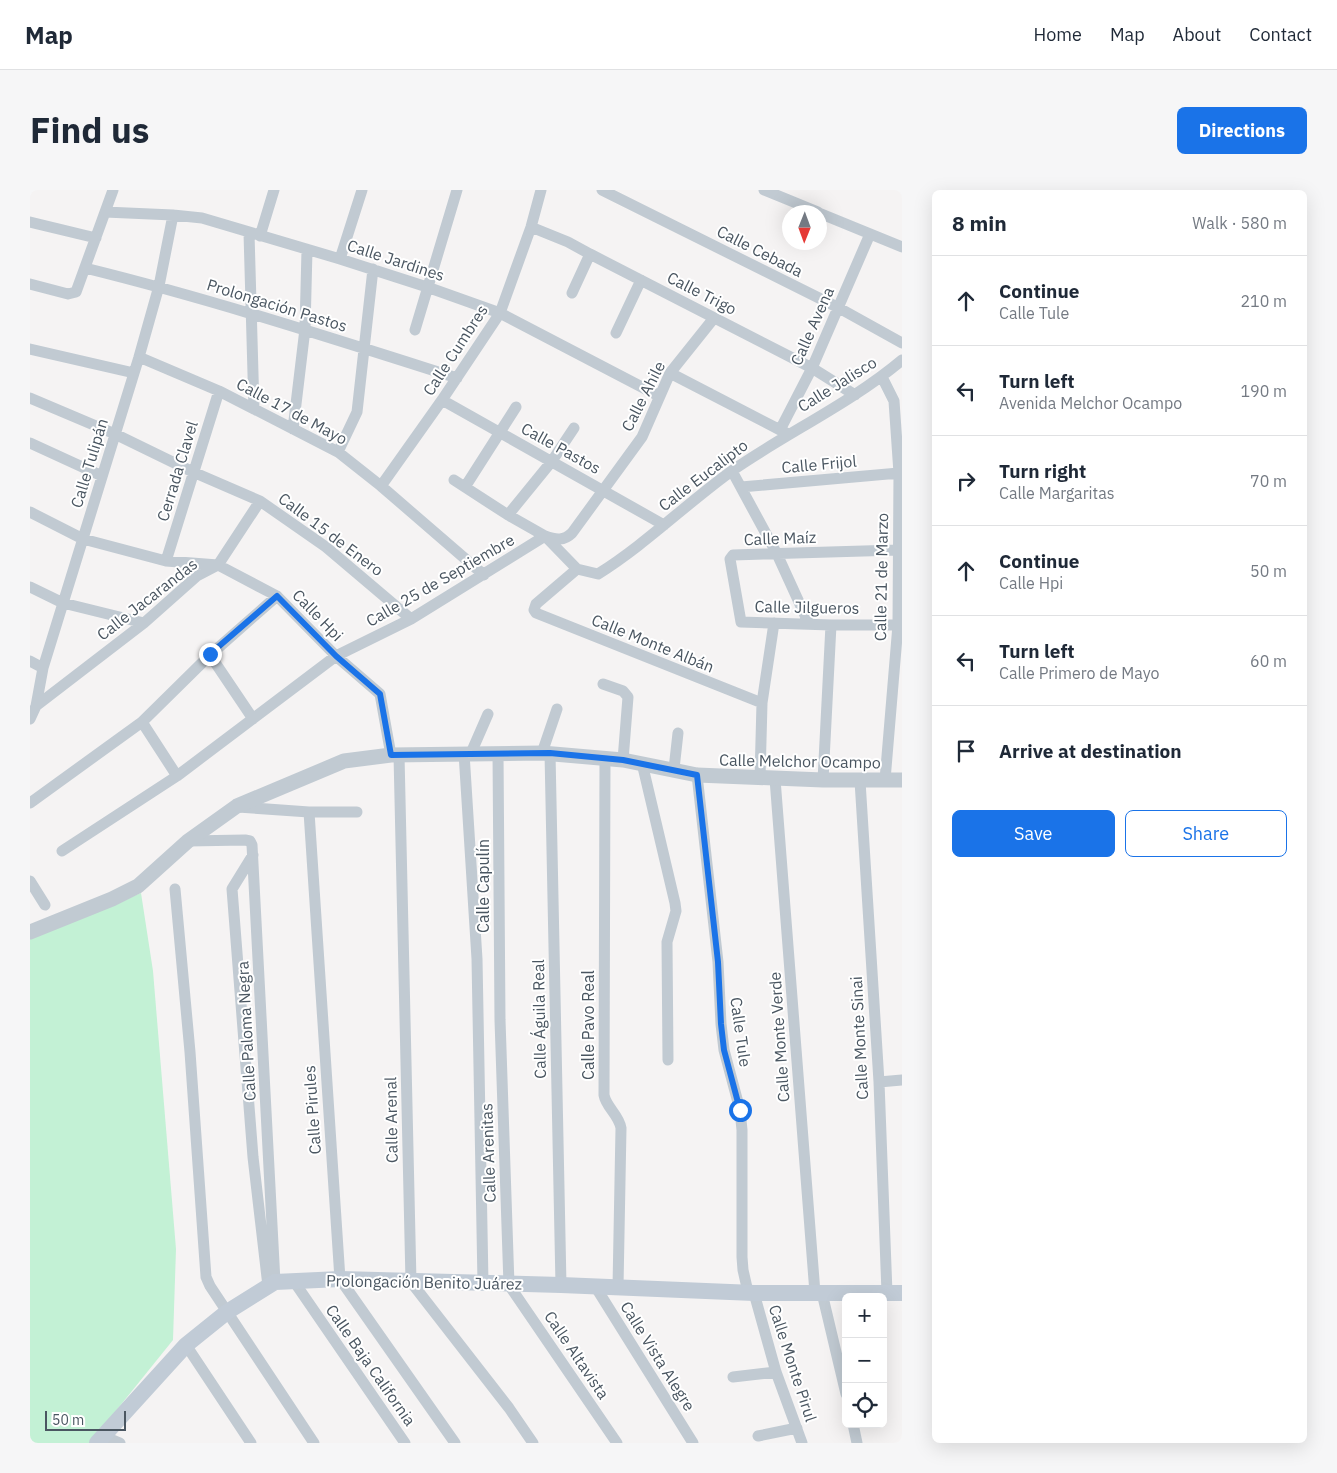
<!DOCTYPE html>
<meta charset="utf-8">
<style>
body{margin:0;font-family:"IBM Plex Sans",sans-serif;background:#f6f6f7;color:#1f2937}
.controls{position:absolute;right:15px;bottom:15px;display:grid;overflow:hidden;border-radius:8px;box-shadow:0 5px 20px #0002}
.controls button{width:45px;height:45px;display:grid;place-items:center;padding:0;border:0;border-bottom:1px solid #e0e1e3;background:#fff;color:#1f2937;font:25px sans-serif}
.compass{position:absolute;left:752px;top:15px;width:45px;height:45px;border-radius:50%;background:#fff;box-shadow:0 5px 20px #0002;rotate:181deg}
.scale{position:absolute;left:15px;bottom:12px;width:81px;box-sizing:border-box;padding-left:5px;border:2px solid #4a5661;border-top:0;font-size:14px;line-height:18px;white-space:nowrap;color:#4a5661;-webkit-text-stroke:4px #fff;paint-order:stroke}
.stop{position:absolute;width:15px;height:15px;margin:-11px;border:4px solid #1a73e8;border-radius:50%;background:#fff}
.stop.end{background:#1a73e8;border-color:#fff;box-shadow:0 1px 5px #0008}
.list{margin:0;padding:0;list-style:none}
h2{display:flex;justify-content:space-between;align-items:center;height:65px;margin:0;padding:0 20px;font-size:21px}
h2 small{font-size:16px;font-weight:400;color:#747a83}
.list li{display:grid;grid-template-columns:32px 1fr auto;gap:15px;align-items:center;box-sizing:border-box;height:90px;padding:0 20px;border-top:1px solid #e0e1e3}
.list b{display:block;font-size:19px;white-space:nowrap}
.list p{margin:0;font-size:16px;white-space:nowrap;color:#747a83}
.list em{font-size:16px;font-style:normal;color:#747a83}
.actions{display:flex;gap:10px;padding:15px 20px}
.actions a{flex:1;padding:11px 0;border:1px solid #1a73e8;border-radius:8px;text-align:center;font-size:18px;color:#1a73e8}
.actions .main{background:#1a73e8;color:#fff}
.icon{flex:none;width:28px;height:28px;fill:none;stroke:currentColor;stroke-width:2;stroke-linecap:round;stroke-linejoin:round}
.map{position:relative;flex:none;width:872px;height:1253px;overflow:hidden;border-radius:8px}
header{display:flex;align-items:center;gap:30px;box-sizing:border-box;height:70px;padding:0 25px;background:#fff;border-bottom:1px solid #e0e1e3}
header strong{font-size:24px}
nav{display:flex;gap:28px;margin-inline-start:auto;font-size:18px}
.intro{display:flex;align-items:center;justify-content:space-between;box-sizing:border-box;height:120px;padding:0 30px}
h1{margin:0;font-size:35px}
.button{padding:12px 22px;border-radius:8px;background:#1a73e8;color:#fff;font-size:18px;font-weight:700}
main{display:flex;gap:30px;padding:0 30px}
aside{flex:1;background:#fff;border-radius:8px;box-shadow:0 5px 20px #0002}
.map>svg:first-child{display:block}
.green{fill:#c3f1d5}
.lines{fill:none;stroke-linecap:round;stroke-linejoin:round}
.minor{stroke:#c1cad2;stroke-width:11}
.tertiary{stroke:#c1cad2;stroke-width:15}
.secondary{stroke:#c1cbd6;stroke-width:16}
.route{stroke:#1a73e8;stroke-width:6}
.labels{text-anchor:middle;stroke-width:4;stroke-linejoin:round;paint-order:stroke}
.street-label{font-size:16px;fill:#4a5661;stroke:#fff}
</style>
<header>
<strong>Map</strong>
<nav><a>Home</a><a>Map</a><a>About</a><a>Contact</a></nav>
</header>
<div class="intro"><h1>Find us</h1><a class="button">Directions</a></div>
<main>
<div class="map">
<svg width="872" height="1253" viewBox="0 0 872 1253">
<rect width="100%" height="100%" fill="#f5f3f3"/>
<path class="green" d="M111 703 123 781 146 1059 143 1150 60 1253H0V746Z"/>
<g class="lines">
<path class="minor" d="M572 0 809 118 872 153
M734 0 788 22
M75 22 143 25 172 28 310 69 397 97 470 123 629 206
M789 23 872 57
M0 32 66 48
M501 37 538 52 560 64 782 178 825 205
M219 43 224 219
M230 46 244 0
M310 69 332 0
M55 78C181 109 304 149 427 188
M0 94 38 104 46 102 83 0
M542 103 560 64
M385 140 427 0
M586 143 611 90
M0 159 104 183
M109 167 189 201 308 262 351 296 454 385
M640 183 756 243
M852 187 864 211 869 283 868 435 855 590
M0 208 85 244 163 282 230 311 296 357 381 429
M412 210 634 335
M263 239 275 139 277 60
M750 240 782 178 840 44
M0 253 72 286
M308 262 327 222 343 79
M702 281 747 364 779 434
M424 290 478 325 515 346 547 379 568 384C616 354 657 313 703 280 758 242 821 213 872 170
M351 296 412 210 470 123 501 37 511 0
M435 297 486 217
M711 297 869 283
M0 322 53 349 136 371 188 375 247 406 306 466 350 504 361 565
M478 325 522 271 544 238
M515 346C526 350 534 351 542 343L612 247 640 183 684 128
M867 360 703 365 700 369 711 432 801 435H872
M136 371 189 201
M547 379 506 414 504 420 506 423 732 513
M0 397 33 413 114 433
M180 465 223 529
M0 471 13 478
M573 494 593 501 598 507 593 570
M6 516 114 433 167 386 188 375 230 311
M0 529 6 516 13 478 109 167 129 96 143 25
M112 532 147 586
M434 563 447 769 453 1093
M441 563 458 524
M468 563 470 830 479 1095 587 1253
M512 563 527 519
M520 563 531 1095
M369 565 381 1092 479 1218 503 1253
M575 568 574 905C576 917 589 925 591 938L588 1097
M612 573 645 713 646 721 637 752 638 870
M644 579 648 543
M667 585 688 772 691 834 694 860 710 920 712 940V1067L713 1080 718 1102
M730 588 732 513 744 433
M745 589 785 1103
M793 590 801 435
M830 591 849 892 857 1103
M0 613 112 532 180 465 247 406
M208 617 279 622H327
M279 622 310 1089 425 1253
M158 651 215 650 220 651 222 655 245 1092
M32 661 147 586 306 466 381 429 515 346
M223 665 202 699 223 967 238 1096
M0 691 15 715
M145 699 160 862 176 1087 180 1096 284 1253
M849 892 872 890
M263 1090 375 1253
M565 1096 663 1253
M724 1103 746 1182 772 1253
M792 1103 816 1204
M156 1155 221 1253
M703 1187 746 1182
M823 1234 827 1253
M73 1246 90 1253
M728 1246 767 1238"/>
<path class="tertiary" d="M0 742 82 709 108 696 158 651 207 616 314 571 361 565 512 563 593 570 667 585 793 590H872"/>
<path class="secondary" d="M67 1253 156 1155 197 1122 245 1092 310 1089 531 1095 724 1103H872"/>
</g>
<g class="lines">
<path class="route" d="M180 464 247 406 306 466 350 504 361 565 520 563 593 570 667 585 688 772 691 834 694 860 710 920"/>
</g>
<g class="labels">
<g class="street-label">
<text transform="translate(730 61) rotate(27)" y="6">Calle Cebada</text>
<text transform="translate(366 70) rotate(18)" y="6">Calle Jardines</text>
<text transform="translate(672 103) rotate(27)" y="6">Calle Trigo</text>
<text transform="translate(247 115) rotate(17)" y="6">Prolongación Pastos</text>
<text transform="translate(782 136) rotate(-66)" y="6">Calle Avena</text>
<text transform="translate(425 160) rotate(-57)" y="6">Calle Cumbres</text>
<text transform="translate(807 194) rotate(-32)" y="6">Calle Jalisco</text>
<text transform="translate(613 206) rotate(-63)" y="6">Calle Ahile</text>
<text transform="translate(262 221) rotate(28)" y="6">Calle 17 de Mayo</text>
<text transform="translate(531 258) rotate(29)" y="6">Calle Pastos</text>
<text transform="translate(59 273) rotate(-73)" y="6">Calle Tulipán</text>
<text transform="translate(789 274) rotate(-5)" y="6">Calle Frijol</text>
<text transform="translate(147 281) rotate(-73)" y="6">Cerrada Clavel</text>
<text transform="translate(673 285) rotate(-37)" y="6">Calle Eucalipto</text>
<text transform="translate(301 344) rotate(37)" y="6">Calle 15 de Enero</text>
<text transform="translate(750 348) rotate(-2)" y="6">Calle Maíz</text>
<text transform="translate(851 387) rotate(-89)" y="6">Calle 21 de Marzo</text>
<text transform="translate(410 390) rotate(-30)" y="6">Calle 25 de Septiembre</text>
<text transform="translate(117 409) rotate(-38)" y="6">Calle Jacarandas</text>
<text transform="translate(777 417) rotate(1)" y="6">Calle Jilgueros</text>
<text transform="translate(288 425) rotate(46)" y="6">Calle Hpi</text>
<text transform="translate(623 453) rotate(22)" y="6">Calle Monte Albán</text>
<text transform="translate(770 571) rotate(1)" y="6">Calle Melchor Ocampo</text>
<text transform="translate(453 696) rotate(-90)" y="6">Calle Capulín</text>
<text transform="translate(509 829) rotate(-91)" y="6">Calle Águila Real</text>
<text transform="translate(558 835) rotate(-90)" y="6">Calle Pavo Real</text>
<text transform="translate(216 841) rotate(-93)" y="6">Calle Paloma Negra</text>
<text transform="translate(711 842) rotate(82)" y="6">Calle Tule</text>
<text transform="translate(749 847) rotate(-94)" y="6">Calle Monte Verde</text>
<text transform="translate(829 848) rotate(-93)" y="6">Calle Monte Sinai</text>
<text transform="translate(282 920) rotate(-94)" y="6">Calle Pirules</text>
<text transform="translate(361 930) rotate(-91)" y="6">Calle Arenal</text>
<text transform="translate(458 963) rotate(-92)" y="6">Calle Arenitas</text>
<text transform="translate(394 1092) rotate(1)" y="6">Prolongación Benito Juárez</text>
<text transform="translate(547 1165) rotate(56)" y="6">Calle Altavista</text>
<text transform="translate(628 1166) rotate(58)" y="6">Calle Vista Alegre</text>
<text transform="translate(763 1173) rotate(72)" y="6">Calle Monte Pirul</text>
<text transform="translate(341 1175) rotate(55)" y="6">Calle Baja California</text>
</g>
</g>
</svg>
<div class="controls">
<button>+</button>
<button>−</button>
<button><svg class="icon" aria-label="locate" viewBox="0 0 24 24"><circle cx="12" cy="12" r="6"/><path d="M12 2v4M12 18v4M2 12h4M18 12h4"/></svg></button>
</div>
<svg class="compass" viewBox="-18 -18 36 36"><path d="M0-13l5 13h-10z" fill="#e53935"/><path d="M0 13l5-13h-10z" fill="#747a83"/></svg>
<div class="scale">50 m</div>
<div class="stop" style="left:710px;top:920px"></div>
<div class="stop end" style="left:180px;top:464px"></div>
</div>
<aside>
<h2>8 min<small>Walk · 580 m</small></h2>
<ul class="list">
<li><svg class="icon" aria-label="ahead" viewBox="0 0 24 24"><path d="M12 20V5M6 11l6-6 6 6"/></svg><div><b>Continue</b><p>Calle Tule</p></div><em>210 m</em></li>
<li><svg class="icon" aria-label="left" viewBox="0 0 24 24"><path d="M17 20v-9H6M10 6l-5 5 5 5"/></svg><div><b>Turn left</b><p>Avenida Melchor Ocampo</p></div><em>190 m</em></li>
<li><svg class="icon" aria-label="right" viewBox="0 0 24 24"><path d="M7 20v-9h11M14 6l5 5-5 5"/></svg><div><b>Turn right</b><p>Calle Margaritas</p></div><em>70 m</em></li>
<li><svg class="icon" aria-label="ahead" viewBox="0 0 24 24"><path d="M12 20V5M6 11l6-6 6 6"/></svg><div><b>Continue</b><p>Calle Hpi</p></div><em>50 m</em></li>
<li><svg class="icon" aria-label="left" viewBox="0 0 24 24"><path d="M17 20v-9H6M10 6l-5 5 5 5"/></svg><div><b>Turn left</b><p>Calle Primero de Mayo</p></div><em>60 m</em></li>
<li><svg class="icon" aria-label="arrive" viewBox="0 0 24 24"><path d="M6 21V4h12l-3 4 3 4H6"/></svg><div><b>Arrive at destination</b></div></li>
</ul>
<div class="actions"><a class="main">Save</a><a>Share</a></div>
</aside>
</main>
